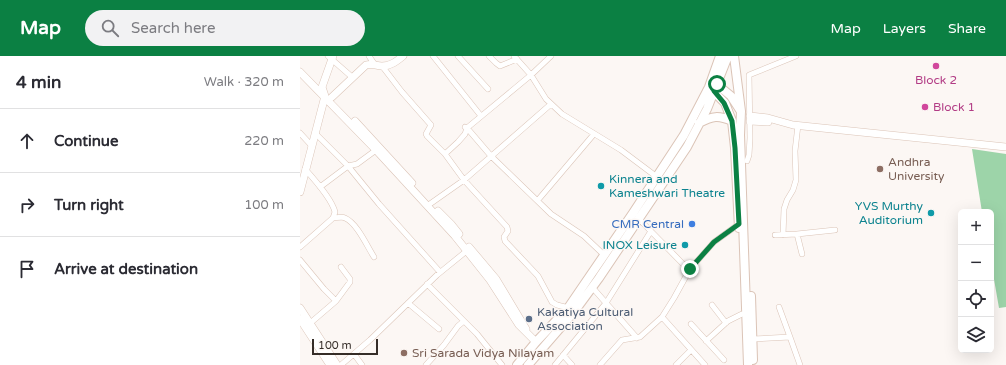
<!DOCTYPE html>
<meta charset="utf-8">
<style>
body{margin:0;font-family:"Varela Round",sans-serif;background:#f2f2f3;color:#2b2b33}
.controls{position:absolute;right:12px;bottom:12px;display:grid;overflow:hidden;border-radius:6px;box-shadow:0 4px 16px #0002}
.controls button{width:36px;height:36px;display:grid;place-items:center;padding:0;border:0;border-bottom:1px solid #e1e1e2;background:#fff;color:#2b2b33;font:20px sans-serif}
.scale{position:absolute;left:12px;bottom:10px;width:66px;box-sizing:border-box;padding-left:4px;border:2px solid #352d28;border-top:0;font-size:11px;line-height:14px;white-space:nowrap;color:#352d28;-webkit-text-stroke:3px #fcf7f4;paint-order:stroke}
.stop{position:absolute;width:12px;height:12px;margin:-9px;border:3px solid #0b8043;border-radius:50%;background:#fff}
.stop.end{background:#0b8043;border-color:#fff;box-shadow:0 1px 4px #0008}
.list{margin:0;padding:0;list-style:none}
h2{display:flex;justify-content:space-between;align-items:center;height:52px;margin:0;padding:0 16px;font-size:17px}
h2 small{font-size:13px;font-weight:400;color:#7c7c81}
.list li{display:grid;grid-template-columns:26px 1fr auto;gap:12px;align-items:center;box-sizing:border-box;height:64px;padding:0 16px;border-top:1px solid #e1e1e2}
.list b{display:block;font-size:15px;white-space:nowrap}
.list em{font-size:13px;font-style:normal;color:#7c7c81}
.icon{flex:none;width:22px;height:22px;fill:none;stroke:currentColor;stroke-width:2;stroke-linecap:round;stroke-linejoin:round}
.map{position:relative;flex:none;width:706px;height:309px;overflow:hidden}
header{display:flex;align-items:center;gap:24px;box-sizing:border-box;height:56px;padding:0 20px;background:#0b8043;color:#fff}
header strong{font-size:19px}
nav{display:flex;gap:22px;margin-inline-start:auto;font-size:14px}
.search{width:280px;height:36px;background:#f2f2f3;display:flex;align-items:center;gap:10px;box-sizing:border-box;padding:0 14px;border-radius:22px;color:#7c7c81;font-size:15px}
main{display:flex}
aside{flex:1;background:#fff}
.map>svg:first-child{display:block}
.green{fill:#9dd4a9}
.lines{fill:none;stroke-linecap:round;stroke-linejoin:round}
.street-casing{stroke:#dbc4b7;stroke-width:6}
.secondary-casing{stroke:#dbc4b7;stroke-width:8}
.primary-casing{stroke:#dbc4b7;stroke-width:10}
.street{stroke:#fff;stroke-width:5}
.secondary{stroke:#fff;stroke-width:7}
.primary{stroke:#fff;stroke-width:8}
.route{stroke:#0b8043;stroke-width:5}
.hotel-dot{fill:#d1479c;stroke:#fcf7f4;stroke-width:1.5}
.education-dot{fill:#8d6e63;stroke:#fcf7f4;stroke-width:1.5}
.culture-dot{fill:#0f9aa8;stroke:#fcf7f4;stroke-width:1.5}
.shop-dot{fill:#3f7fe0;stroke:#fcf7f4;stroke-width:1.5}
.service-dot{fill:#5c6f8a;stroke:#fcf7f4;stroke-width:1.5}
.labels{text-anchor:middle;stroke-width:3;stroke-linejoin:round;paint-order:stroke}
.hotel-label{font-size:12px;fill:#b23c85;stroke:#fcf7f4}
.education-label{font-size:12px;fill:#785e54;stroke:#fcf7f4;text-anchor:start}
.culture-label{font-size:12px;fill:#0d838f;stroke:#fcf7f4;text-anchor:end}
.shop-label{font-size:12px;fill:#366cbe;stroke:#fcf7f4;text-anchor:end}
.service-label{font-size:12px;fill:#4e5e75;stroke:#fcf7f4;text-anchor:start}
</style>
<header>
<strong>Map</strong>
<div class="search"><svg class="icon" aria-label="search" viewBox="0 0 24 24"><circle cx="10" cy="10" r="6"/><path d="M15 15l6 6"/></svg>Search here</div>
<nav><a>Map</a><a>Layers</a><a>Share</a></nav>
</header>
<main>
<aside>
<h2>4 min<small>Walk · 320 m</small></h2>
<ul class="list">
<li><svg class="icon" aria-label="ahead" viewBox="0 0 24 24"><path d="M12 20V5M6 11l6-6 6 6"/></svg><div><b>Continue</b></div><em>220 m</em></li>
<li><svg class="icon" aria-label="right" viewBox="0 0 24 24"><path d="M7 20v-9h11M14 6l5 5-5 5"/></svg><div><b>Turn right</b></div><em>100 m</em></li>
<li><svg class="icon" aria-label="arrive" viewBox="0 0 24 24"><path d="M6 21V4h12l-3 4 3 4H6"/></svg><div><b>Arrive at destination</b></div></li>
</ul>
</aside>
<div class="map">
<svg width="706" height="309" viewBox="0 0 706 309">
<rect width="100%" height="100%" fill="#fcf7f4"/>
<path class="green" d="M672 93 706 98V251L699 252 691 206V156H682Z"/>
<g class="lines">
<defs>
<path id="street" d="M28 0 52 21
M69 0 75 9
M133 0 181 60
M158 0 188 33
M189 0 196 7 200 10 217 3
M214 0 231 19 246 43 262 58 321 94 357 121
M251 0 231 19 167 72 191 100 251 158 284 180 302 197
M82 10 102 36 131 69 126 78 127 80 145 98 164 124 207 171 208 175 204 181 205 185 238 220 252 246 257 249 265 251
M0 77 11 89
M15 77 48 110 79 148 140 216
M145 98 158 86 165 78 167 72 165 71
M447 105 449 99 450 82 449 19 496 0
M20 131 48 110 57 108 76 94
M238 144 294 78
M127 150 164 124 251 48
M33 162C36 162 42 160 45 162 57 167 67 190 74 201
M339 163 383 208 390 213
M497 178 502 198
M475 179 497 178 535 174
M483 179 484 153 487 144 493 134 496 124 495 95 498 69
M0 191 33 162 35 156C32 143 14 123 5 113
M0 204 24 233 36 245
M127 228 164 265
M108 247 139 273
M412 249 426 267
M362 261 405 309
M391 268 424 304
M8 269 36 245 50 226V223L41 211
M490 281 500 309
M337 282 306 247 351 175
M453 283 490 281 479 251
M406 285 428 265 442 258
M54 298 62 309
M263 299 272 309
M41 309 70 284 137 219 169 193
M126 309 144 289 158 270 164 265 177 278 202 309
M255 309 306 247 292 231
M300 309 322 284 340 281 362 261 374 242 390 213 414 186 439 168
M376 309 391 294"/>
<path id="secondary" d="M0 16 76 94 155 180 190 224 219 269 236 286
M32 41 66 9C72 7 76 10 82 10 91 10 97 5 103 0
M450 60 468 62 493 69 706 91
M55 65 112 127
M450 65 468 66
M0 136 25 40 22 31 33 0
M138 155 151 168 159 178
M169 191 196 223 226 273
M0 252 37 309
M0 263 30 309"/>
<path id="primary" d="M434 0 441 55 440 79 448 309
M414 26 431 40 440 54
M411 33 425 47 432 65 435 92 439 172
M399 67C413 60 418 59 432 65
M451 240 453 304
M217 309 236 286 268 252 333 157 384 79 409 31 420 0
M228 309 274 256 299 222 387 91 407 53 428 0"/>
</defs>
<use href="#street" class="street-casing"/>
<use href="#secondary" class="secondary-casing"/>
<use href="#primary" class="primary-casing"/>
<use href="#street" class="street"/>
<use href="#secondary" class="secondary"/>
<use href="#primary" class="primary"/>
</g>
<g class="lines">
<path class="route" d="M390 213 414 186 439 168 435 92 432 65 424 47 414 35 417 28"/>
</g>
<g class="hotel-dot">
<circle cx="636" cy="10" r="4"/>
<circle cx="625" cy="51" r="4"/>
</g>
<g class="education-dot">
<circle cx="580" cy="113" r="4"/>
<circle cx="104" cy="297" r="4"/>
</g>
<g class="culture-dot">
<circle cx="301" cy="130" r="4"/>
<circle cx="631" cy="157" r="4"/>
<circle cx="385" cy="189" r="4"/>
</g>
<circle class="shop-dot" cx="392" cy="168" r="4"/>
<circle class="service-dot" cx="229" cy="263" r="4"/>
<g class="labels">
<g class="hotel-label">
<text x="636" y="28">Block 2</text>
<text x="633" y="55" text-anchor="start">Block 1</text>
</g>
<g class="education-label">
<text x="588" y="110">Andhra<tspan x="588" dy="14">University</tspan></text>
<text x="112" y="301">Sri Sarada Vidya Nilayam</text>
</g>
<g class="culture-label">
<text x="309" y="127" text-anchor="start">Kinnera and<tspan x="309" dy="14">Kameshwari Theatre</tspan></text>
<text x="623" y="154">YVS Murthy<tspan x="623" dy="14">Auditorium</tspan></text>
<text x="377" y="193">INOX Leisure</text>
</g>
<g class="shop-label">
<text x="384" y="172">CMR Central</text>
</g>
<g class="service-label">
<text x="237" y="260">Kakatiya Cultural<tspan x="237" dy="14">Association</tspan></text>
</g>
</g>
</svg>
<div class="controls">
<button>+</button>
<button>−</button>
<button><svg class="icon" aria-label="locate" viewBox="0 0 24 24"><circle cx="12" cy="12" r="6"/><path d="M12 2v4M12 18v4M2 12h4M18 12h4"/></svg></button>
<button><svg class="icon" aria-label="layers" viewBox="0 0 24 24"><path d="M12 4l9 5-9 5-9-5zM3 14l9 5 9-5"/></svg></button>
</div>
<div class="scale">100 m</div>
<div class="stop" style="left:417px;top:28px"></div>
<div class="stop end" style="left:390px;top:213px"></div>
</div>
</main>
